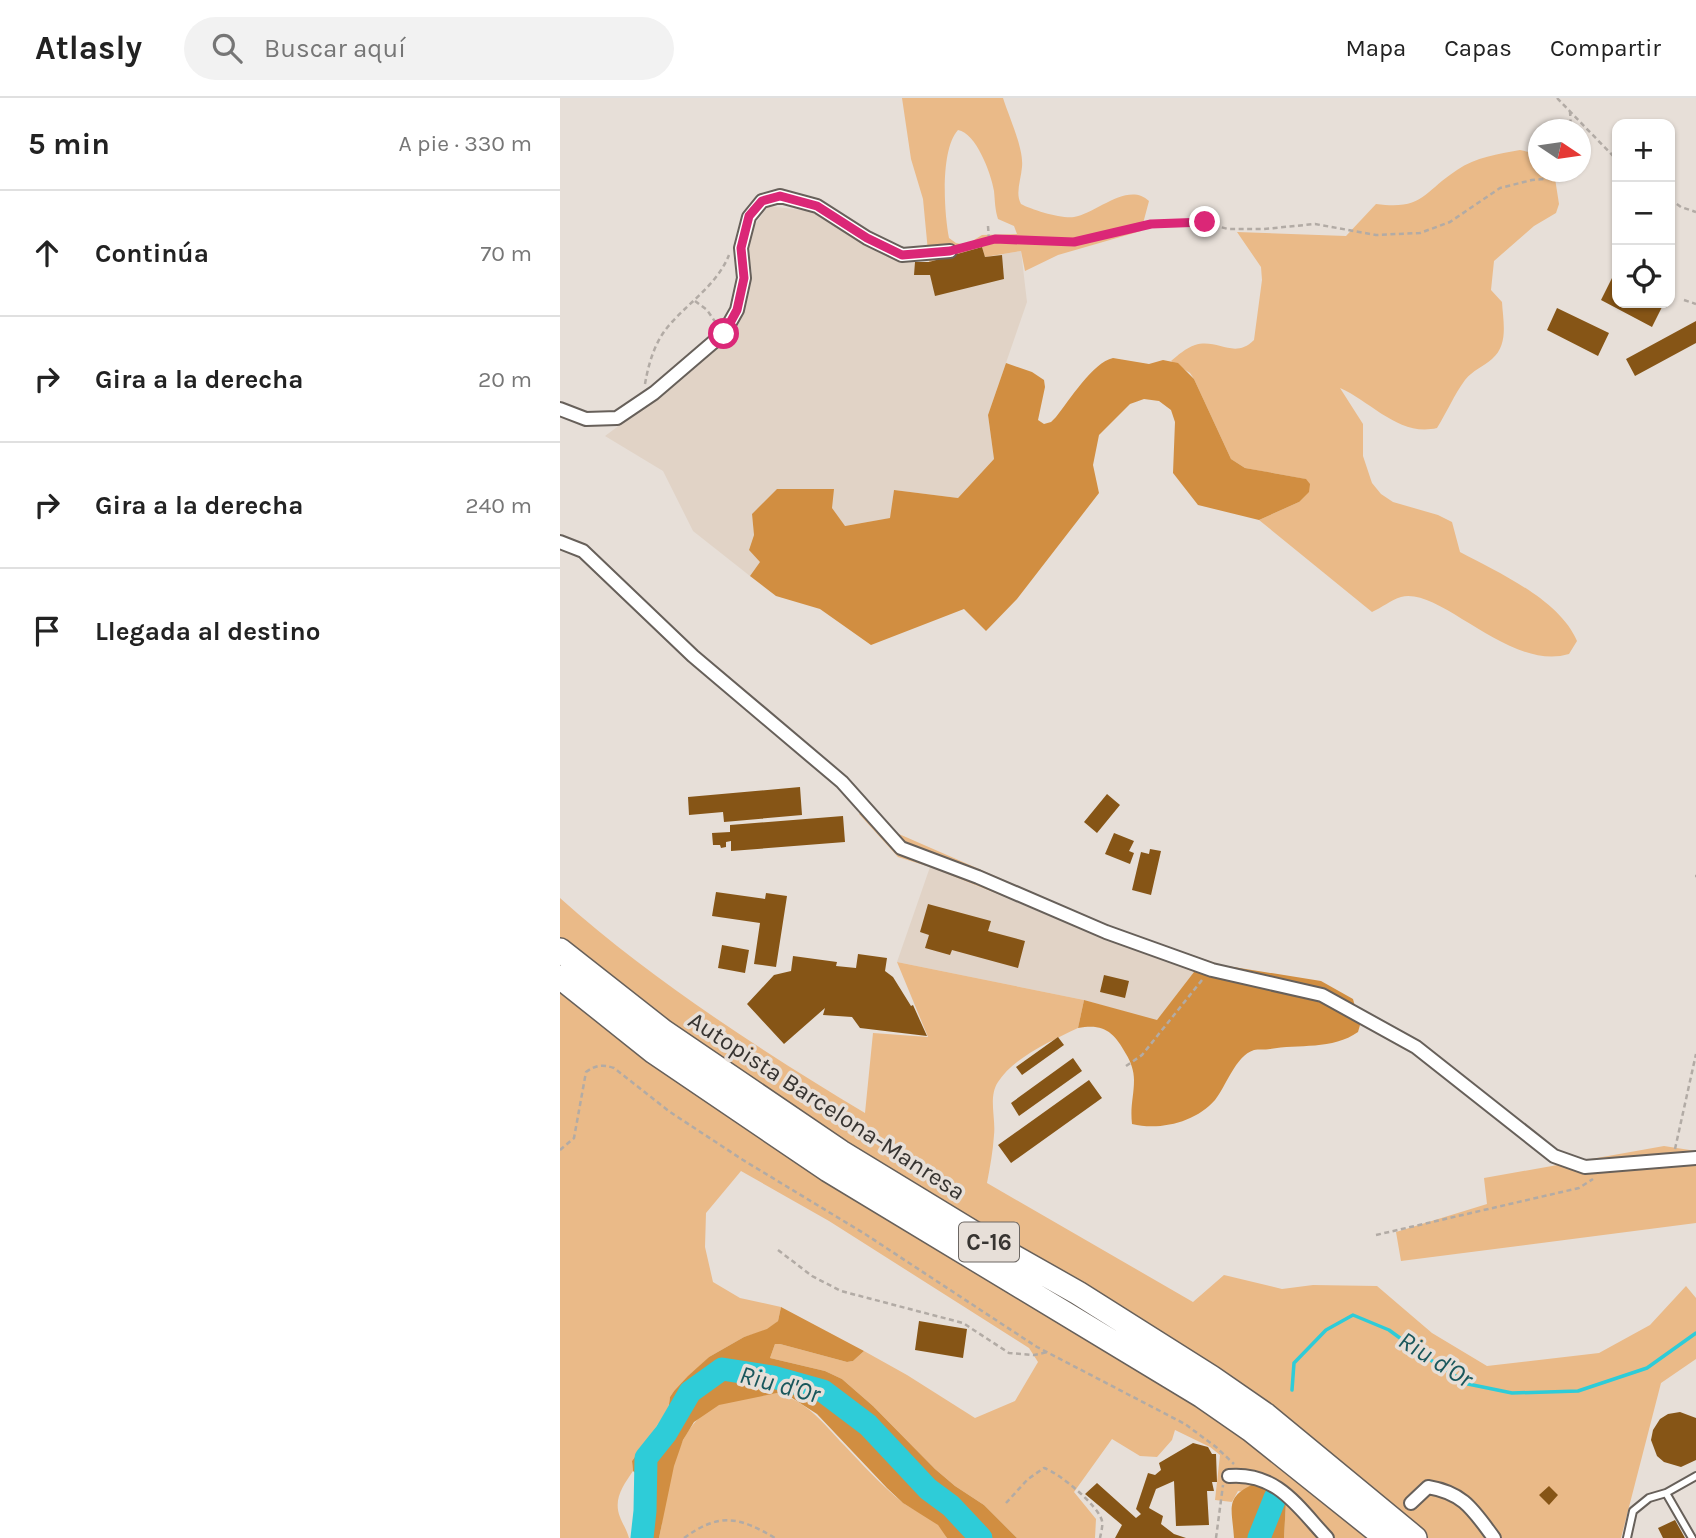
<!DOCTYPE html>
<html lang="es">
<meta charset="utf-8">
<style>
body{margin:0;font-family:Karla,sans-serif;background:#f2f2f2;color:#222}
.controls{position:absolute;right:21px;top:21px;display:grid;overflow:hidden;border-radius:14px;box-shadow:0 2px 5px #0004}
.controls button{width:63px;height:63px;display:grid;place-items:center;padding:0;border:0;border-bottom:2px solid #e0e0e0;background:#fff;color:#222;font:35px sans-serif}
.compass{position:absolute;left:968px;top:21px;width:63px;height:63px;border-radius:50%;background:#fff;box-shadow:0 2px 5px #0004;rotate:103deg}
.stop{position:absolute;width:21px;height:21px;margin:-16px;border:5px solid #db2777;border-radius:50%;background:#fff}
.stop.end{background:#db2777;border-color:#fff;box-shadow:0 2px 7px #0008}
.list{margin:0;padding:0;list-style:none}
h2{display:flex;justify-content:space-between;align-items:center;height:91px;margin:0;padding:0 28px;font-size:30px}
h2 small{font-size:23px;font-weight:400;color:#767676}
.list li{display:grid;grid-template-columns:46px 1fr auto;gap:21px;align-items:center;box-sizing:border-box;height:126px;padding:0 28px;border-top:2px solid #e0e0e0}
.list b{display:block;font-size:26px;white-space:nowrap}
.list em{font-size:23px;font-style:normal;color:#767676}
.icon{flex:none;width:38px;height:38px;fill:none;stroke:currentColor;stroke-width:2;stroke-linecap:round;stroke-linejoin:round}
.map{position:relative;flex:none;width:1136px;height:1440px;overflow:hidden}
header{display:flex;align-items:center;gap:42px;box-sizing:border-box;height:98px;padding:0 35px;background:#fff;border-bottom:2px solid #e0e0e0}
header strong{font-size:33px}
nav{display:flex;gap:38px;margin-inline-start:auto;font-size:24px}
.search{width:490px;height:63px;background:#f2f2f2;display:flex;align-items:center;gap:18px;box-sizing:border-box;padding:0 24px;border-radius:38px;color:#767676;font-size:26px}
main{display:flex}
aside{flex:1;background:#fff}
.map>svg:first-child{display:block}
.built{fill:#e1d3c6}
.green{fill:#eaba88;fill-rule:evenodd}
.forest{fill:#d18e41}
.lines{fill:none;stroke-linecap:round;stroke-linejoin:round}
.stream{stroke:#2eccd8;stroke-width:3.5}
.river{stroke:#2eccd8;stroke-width:23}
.building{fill:#865516}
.lane-casing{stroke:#67605a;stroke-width:10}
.street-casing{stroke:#67605a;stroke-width:16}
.highway-casing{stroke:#67605a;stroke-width:26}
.path{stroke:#b2aba5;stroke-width:2.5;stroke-dasharray:5 3.5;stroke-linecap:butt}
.lane{stroke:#fff;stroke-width:6}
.street{stroke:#fff;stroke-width:12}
.highway{stroke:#fff;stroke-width:23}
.route{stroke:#db2777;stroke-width:9}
.labels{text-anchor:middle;stroke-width:7;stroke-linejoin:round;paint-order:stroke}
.shield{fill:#e7dfd8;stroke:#6c6763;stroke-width:2}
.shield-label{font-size:23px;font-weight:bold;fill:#373431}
.street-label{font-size:24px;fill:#373431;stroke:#e7dfd8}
.water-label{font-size:26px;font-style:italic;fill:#19575c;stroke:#e7dfd8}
</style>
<header>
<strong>Atlasly</strong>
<div class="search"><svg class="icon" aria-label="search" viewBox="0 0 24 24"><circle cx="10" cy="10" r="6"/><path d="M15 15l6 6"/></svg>Buscar aquí</div>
<nav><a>Mapa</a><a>Capas</a><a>Compartir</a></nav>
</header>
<main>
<aside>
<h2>5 min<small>A pie · 330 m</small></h2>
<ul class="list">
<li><svg class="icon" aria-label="ahead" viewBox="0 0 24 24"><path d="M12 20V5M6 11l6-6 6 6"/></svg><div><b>Continúa</b></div><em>70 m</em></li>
<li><svg class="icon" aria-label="right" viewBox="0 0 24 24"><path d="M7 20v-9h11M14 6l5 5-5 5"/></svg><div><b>Gira a la derecha</b></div><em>20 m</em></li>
<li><svg class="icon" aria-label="right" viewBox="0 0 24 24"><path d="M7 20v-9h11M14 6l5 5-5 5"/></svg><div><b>Gira a la derecha</b></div><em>240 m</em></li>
<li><svg class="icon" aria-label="arrive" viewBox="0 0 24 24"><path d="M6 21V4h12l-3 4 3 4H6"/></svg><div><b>Llegada al destino</b></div></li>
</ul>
</aside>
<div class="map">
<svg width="1136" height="1440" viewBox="0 0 1136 1440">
<rect width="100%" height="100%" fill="#e7dfd8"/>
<path class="built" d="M208 108 250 113 313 151 346 164H369L422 149 426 159 461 153 467 204 428 317 434 361 398 400 334 392 331 420 284 428 272 410 192 416 194 437 189 452 201 464 190 478 133 433 103 373 45 338 116 285 167 241 173 230 192 174 186 147 190 134Z
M370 769 488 817 634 874 597 923 524 902 337 864Z"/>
<path class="green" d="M342 0H443C449 19 464 51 462 69 461 82 455 95 461 106 472 112 502 121 514 119 537 115 568 83 589 103L581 133 498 157 465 173 461 153 425 159 422 149 369 164 363 101 351 61ZM398 32C416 35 431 75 434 93 435 103 435 112 438 121L454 128 457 136 422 137 406 147 396 145 389 140C384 114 380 52 398 32Z
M960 52 978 56V74H994L999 106 996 115 974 128 934 163 931 192 942 204C943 223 949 247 932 261 923 269 913 272 905 282 894 297 887 314 877 330 839 339 812 304 780 290L803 326V358L812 385 821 396 833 404 878 417 892 424 900 454C939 475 999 501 1017 543L1009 556C949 574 880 488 841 499 831 502 821 510 812 514L699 422 739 404 745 381 685 370 671 361 634 281 630 275 611 263C618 257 626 250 635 247 658 240 674 262 694 242L702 182 701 169 677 134 786 138 816 106C864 112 862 95 897 72 916 59 938 56 960 52Z
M310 707 332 733 552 829 661 867 634 874 370 769 338 759 299 716Z
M0 800C93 883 199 951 305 1015L313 935 368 939 337 864 524 902 518 930C493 942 454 959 438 984 428 999 436 1020 434 1037 433 1053 430 1069 427 1085L633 1204 664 1177 722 1191 753 1187 817 1188 872 1235 927 1268 1039 1255 1090 1227 1126 1188 1136 1200V1261L1101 1285 1061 1440H724L726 1403 678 1393 672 1404 655 1402 660 1357 650 1349 615 1332 612 1342 597 1359 580 1358 552 1341 514 1394 536 1421 535 1440H457L424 1407 395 1388 375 1371 313 1308 282 1281 265 1273 210 1260 215 1246H220L287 1264 293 1263 304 1253 347 1277 415 1320 455 1303 478 1264 469 1250 269 1123 181 1073 146 1115 145 1149 153 1184 180 1200 221 1209 218 1223 207 1232 184 1239 149 1259 114 1293 110 1299 108 1312 72 1363 73 1373C63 1388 53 1401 60 1419 63 1427 67 1432 69 1440H0Z
M1104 1048 1136 1053V1125L841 1163 836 1134 927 1106 924 1080Z
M217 1295C247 1303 263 1325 284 1347 302 1366 321 1387 342 1404 356 1415 381 1421 387 1440H99C109 1395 110 1329 158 1307 175 1299 199 1298 217 1295Z"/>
<path class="forest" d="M553 260 589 266 603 262 618 265 634 281 671 361 685 370 746 381 750 386 749 394 739 404 699 422 638 407 613 375 615 324 611 312 599 303 584 301 570 306 539 337 533 367 539 395 457 501 426 533 404 511 311 547 260 511 216 498 190 478 200 464 189 452 194 437 192 416 217 391H274L272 410 285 428 330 420 334 392 398 400 434 361 428 317 446 265 472 274 484 282 485 289 478 322 484 326 491 324 496 319C509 303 533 264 553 260Z
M661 867 761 883 793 901 800 927 798 934C773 952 738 946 710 951 705 952 698 951 694 952 675 958 666 989 655 1002 636 1024 600 1033 572 1026 570 1008 574 998 574 982 574 973 571 964 566 956 554 934 544 925 518 930L524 902 597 922 634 874Z
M221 1209 304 1253 293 1263 287 1264 220 1246H215L210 1260 265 1273 282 1281 313 1308 375 1371 395 1388 424 1407 457 1440H387L378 1427 343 1405 327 1390 257 1316 229 1298 217 1295 159 1307 134 1324 123 1342 114 1368 99 1440H84C88 1425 95 1398 85 1385 82 1380 77 1377 73 1373L72 1363 108 1313 110 1299 114 1293 128 1278 149 1259 184 1239 207 1231 218 1223Z
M696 1385 714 1393 726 1403 724 1440H674C672 1409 664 1399 696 1385Z"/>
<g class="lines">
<path class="stream" d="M732 1292 734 1265 766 1232 793 1217 829 1232 866 1259 908 1286 952 1295 1018 1293 1087 1270 1136 1235"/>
<path class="river" d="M82 1440 85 1413 86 1360 106 1335 130 1294 162 1271 213 1279 263 1293 308 1327 368 1391 391 1408 421 1440
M699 1440 715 1400"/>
</g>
<path class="building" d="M422 149 425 159 442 157 444 181 375 198 370 177H354L355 164H369Z
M1052 180 1057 183V205H1099L1103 207 1092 229 1041 202Z
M997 210 1049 235 1038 258 987 232Z
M1136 223V245L1075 278 1066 261Z
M240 689 242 717 164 724 163 714 129 717 128 699Z
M547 696 560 707 537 735 524 724Z
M283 718 285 744 171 753V743L166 744V749L161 750 160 747H153L152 735 170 734V727Z
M554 735 574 743 569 753 574 755 570 766 545 756Z
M590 751 601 753 591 797 572 792 581 754 589 756Z
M156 794 205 801 206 795 227 798 216 869 194 866 200 825 152 818Z
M368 806 431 823 428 833 465 843 458 870 392 852 390 857 365 850 369 837 360 834Z
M162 847 189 852 185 875 158 870Z
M298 856 327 860 325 873 333 879 351 908 353 907 367 938 300 930 292 919 263 917 265 910 224 946 187 906 214 877 231 873 233 858 277 864 276 868 296 870Z
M544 877 569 883 565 900 540 894Z
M498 939 504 947 462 977 456 969Z
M513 960 522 973 459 1018 451 1005Z
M529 982 542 1000 451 1065 438 1047Z
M359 1223 407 1231 403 1260 355 1252Z
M1120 1314 1136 1320V1362L1121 1369 1104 1364 1097 1358 1091 1342 1093 1332 1100 1321 1108 1316Z
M633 1345 648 1349 652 1356H656L657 1384H652L654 1393H647L649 1427 616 1428 614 1383 596 1391 589 1410 603 1418 601 1426 614 1436 626 1440H555L562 1427 525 1396 537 1385 576 1420 581 1416 576 1411 588 1375 595 1377 601 1372 599 1365Z
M989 1388 998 1397 989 1407 979 1397Z
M1115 1422 1125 1440H1103L1098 1430Z"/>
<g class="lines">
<defs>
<path id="lane" d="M1106 1395 1132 1440
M1067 1440 1073 1413 1089 1400 1106 1395 1136 1378"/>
<path id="street" d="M0 311 26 321 57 320 94 295 164 235 177 212 184 180 181 150 189 119 202 103 220 98 257 108 307 140 342 157 390 153
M0 444 23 453 133 558 282 684 341 750 418 779 546 834 652 872 762 897 856 949 994 1058 1025 1069 1136 1060
M669 1378C717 1374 738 1409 767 1440
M851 1405 868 1389C904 1395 913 1412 934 1440"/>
<path id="highway" d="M0 852 103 933 281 1054 442 1152 518 1195 651 1279 706 1317 855 1440
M0 879 94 954 268 1072 642 1298 691 1332 826 1440"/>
</defs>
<use href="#lane" class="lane-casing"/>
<use href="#street" class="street-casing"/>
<use href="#highway" class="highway-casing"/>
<path class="path" d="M997 0 1057 62
M1010 13 1011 32
M1110 101 1121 109 1136 114
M428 128 429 142
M402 149 435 141 514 144 591 126 645 125 668 131H704L755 126 816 137 860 135 890 124 940 90 972 82 995 80 1004 74
M1124 202 1136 206
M135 203 147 212 156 225
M85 286C89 263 96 240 113 223 133 201 157 186 169 157
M1135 778H1136
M566 968 582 957 642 882
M1115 1051 1136 956
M0 1052 14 1040 26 974C36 967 42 966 54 970L110 1014 183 1062 305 1136 477 1249 625 1326 656 1349 674 1366
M816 1137 1019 1090 1033 1081
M218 1152 252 1178 281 1193 403 1225 449 1255 474 1257 488 1254
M446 1405 468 1381 484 1370C498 1374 539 1408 542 1423 543 1428 541 1435 540 1440
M124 1440C160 1414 179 1419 215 1440
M656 1440 663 1387"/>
<use href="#lane" class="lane"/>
<use href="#street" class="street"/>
<use href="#highway" class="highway"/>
</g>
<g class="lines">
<path class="route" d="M164 236 177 212 184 180 181 150 189 118 202 103 220 98 257 108 307 140 342 157 390 153 435 141 514 144 591 126 645 124"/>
</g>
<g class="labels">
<rect class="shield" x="399" y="1124.5" width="60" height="39" rx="5"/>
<g class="shield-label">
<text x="429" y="1152">C-16</text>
</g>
<g class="street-label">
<text transform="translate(267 1008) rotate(33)" y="8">Autopista Barcelona-Manresa</text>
</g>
<g class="water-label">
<text transform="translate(876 1261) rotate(32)" y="9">Riu d'Or</text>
<text transform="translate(220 1286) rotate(15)" y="9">Riu d'Or</text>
</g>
</g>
</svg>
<div class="controls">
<button>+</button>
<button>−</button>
<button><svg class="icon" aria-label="locate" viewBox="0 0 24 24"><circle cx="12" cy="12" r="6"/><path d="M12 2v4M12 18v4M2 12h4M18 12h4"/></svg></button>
</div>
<svg class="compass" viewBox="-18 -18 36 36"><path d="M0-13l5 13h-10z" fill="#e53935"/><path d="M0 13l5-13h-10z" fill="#767676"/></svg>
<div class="stop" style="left:164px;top:236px"></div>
<div class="stop end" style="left:645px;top:124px"></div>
</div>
</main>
